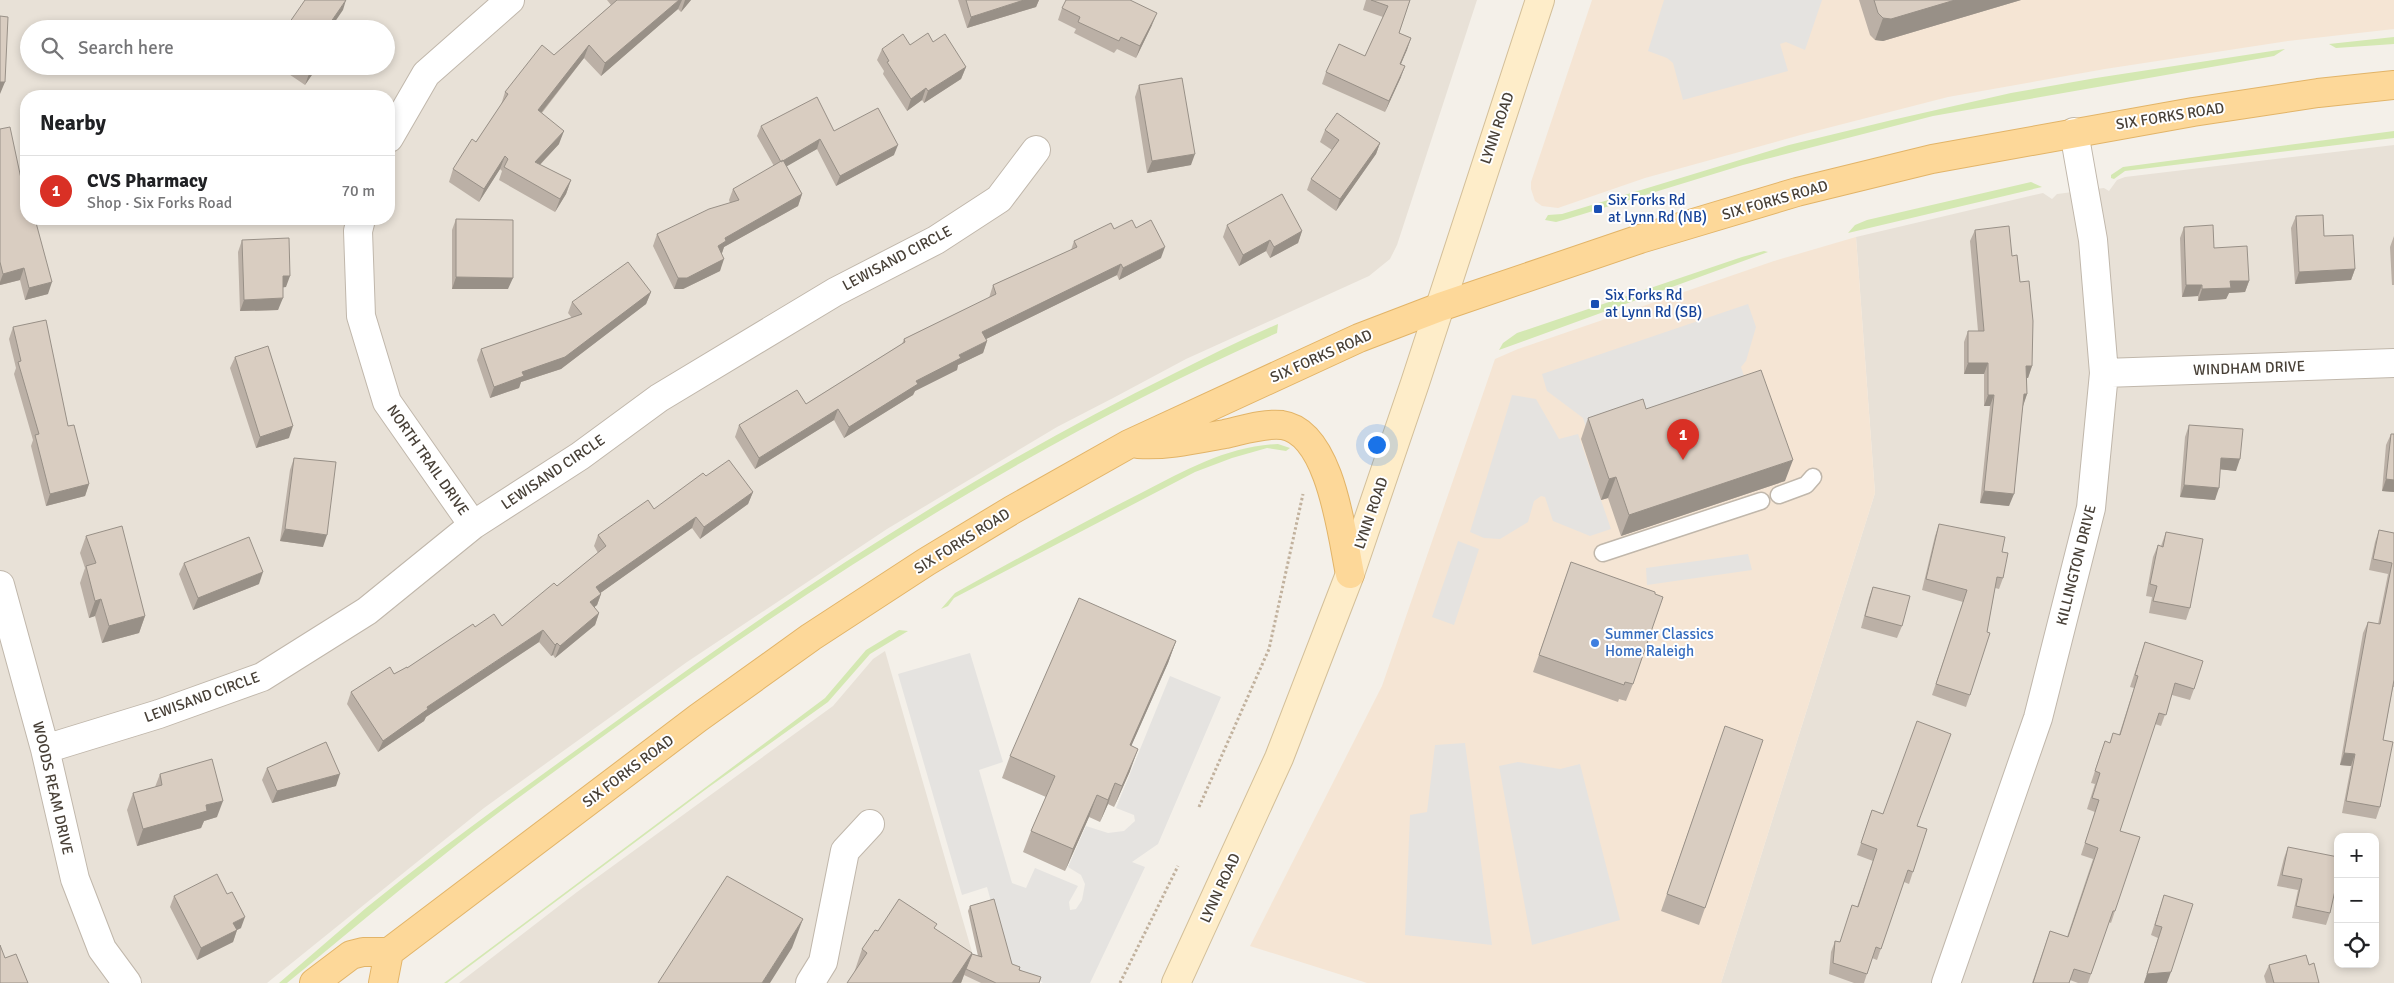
<!DOCTYPE html>
<meta charset="utf-8">
<style>
body{margin:0;font-family:Signika,sans-serif;background:#f6f6f6;color:#202124}
.controls{position:absolute;right:15px;bottom:15px;display:grid;overflow:hidden;border-radius:10px;box-shadow:0 2px 8px #0003}
.controls button{width:45px;height:45px;display:grid;place-items:center;padding:0;border:0;border-bottom:1px solid #e0e0e0;background:#fff;color:#202124;font:25px sans-serif}
.you{position:absolute;left:1376px;top:444px;width:18px;height:18px;margin:-12px;border:4px solid #fff;border-radius:50%;background:#1a73e8;box-shadow:0 0 0 8px #1a73e833}
.badge{display:grid;place-items:center;width:32px;height:32px;border-radius:50%;background:#d93025;color:#fff;font-size:16px;font-weight:700}
.pin{position:absolute;translate:-50% -41px;filter:drop-shadow(0 1px 2px #0008)}
.pin::after{content:'';position:absolute;top:26px;width:18px;height:15px;background:inherit;clip-path:polygon(0 0,100% 0,50% 100%)}
.list{margin:0;padding:0;list-style:none}
h2{display:flex;justify-content:space-between;align-items:center;height:65px;margin:0;padding:0 20px;font-size:21px}
h2 small{font-size:16px;font-weight:400;color:#757577}
.list li{display:grid;grid-template-columns:32px 1fr auto;gap:15px;align-items:center;box-sizing:border-box;height:70px;padding:0 20px;border-top:1px solid #e0e0e0}
.list b{display:block;font-size:19px;white-space:nowrap}
.list p{margin:0;font-size:16px;white-space:nowrap;color:#757577}
.list em{font-size:16px;font-style:normal;color:#757577}
.icon{flex:none;width:28px;height:28px;fill:none;stroke:currentColor;stroke-width:2;stroke-linecap:round;stroke-linejoin:round}
.map{position:relative;flex:none;width:2394px;height:983px;overflow:hidden}
.search{position:absolute;background:#fff;box-shadow:0 2px 8px #0003;left:20px;top:20px;width:375px;height:55px;display:flex;align-items:center;gap:12px;box-sizing:border-box;padding:0 18px;border-radius:28px;color:#757577;font-size:19px}
.panel{position:absolute;background:#fff;box-shadow:0 2px 8px #0003;left:20px;top:90px;width:375px;height:135px;border-radius:20px}
.map>svg:first-child{display:block}
.residential{fill:#e8e1d7;fill-rule:evenodd}
.commercial{fill:#f5e5d4}
.green{fill:#d4e8b2}
.parking{fill:#e5e3e0}
.lines{fill:none;stroke-linecap:round;stroke-linejoin:round}
.lane-casing{stroke:#c0b7ab;stroke-width:19}
.street-casing{stroke:#c0b7ab;stroke-width:30}
.secondary-casing{stroke:#d3bf99;stroke-width:30}
.primary-casing{stroke:#e2b468;stroke-width:30}
.path{stroke:#c1b19d;stroke-width:3;stroke-dasharray:2.5 2.5;stroke-linecap:butt}
.lane{stroke:#fff;stroke-width:16}
.street{stroke:#fff;stroke-width:28}
.secondary{stroke:#feedc9;stroke-width:28}
.primary{stroke:#fdd899;stroke-width:28}
.wall{fill:#bbb0a6}
.shaded-wall{fill:#989087}
.building{fill:#d9cdc1;stroke:#989087}
.transit-dot{fill:#1a4fb4;stroke:#fff;stroke-width:2}
.shop-dot{fill:#3f7fe0;stroke:#fff;stroke-width:2}
.labels{text-anchor:middle;stroke-width:4;stroke-linejoin:round;paint-order:stroke}
.street-label{font-size:15px;fill:#484037;stroke:#fff}
.transit-label{font-size:15px;fill:#164399;stroke:#fff;text-anchor:start}
.shop-label{font-size:15px;fill:#366cbe;stroke:#fff;text-anchor:start}
</style>
<div class="map">
<svg width="2394" height="983" viewBox="0 0 2394 983">
<rect width="100%" height="100%" fill="#f4f0e9"/>
<path class="residential" d="M0 0H1477L1397 245 1390 259 1369 276 1186 359 1115 397 1057 427 887 529 687 662 484 808 267 983H0ZM29 29H386V66H29ZM26 96H389V219H26Z
M2394 145V983H1721L1875 493 1856 237 2043 193 2052 199 2057 194 2104 188 2109 191 2117 180 2125 177ZM2338 837H2375V964H2338Z
M885 651 981 983H459L577 892 833 706 873 659Z"/>
<path class="commercial" d="M1592 0H2394V29L2288 41 2105 69 1948 97 1804 134 1645 178 1558 208 1542 206 1535 201 1531 189V182Z
M1856 237 1875 493 1721 983H1367L1250 946 1382 686 1495 359 1518 349 1774 261Z"/>
<path class="green" d="M2394 37V44L2336 48 2329 44Z
M2285 49 2274 56 1933 116 1743 165 1567 219 1556 222 1545 220 1548 215 1562 214 1789 145 1892 120 2011 93 2096 78Z
M2394 131V138L2125 171 2114 179 2111 178V175L2123 167Z
M2031 182 2042 187 1848 233 1855 225 1867 220Z
M1764 251 1768 252 1499 350 1503 343 1517 333 1742 257Z
M1278 324 1277 333C1045 436 832 571 627 719 562 766 497 812 435 862 385 901 336 943 287 983H279C308 958 337 933 366 908 449 841 536 779 622 717 797 589 980 469 1175 373 1209 356 1243 339 1278 324Z
M1278 444 1290 448 1286 451 1267 448 1232 458 1195 472 954 598 948 606 941 609 955 593C1017 559 1079 524 1143 492 1186 470 1228 446 1278 444Z
M899 630 908 631 870 654 828 702 709 787 447 983H444L825 698 866 650Z"/>
<path class="parking" d="M1664 0H1822L1805 50 1786 42 1780 44 1788 71 1683 100 1673 63 1667 58 1648 51Z
M1748 304 1756 327 1746 361 1741 367 1747 385 1589 436 1583 418 1547 391 1542 374Z
M1512 395 1536 399 1559 439 1578 434 1611 529 1590 536 1553 521 1545 497 1541 496 1534 501 1528 522 1500 539 1484 538 1470 532Z
M1458 541 1479 549 1454 625 1432 617Z
M1748 554 1752 570 1647 585 1646 568Z
M970 653 1003 762 979 770 1012 883 1026 888 1035 868 1078 886 1069 902 1070 910 1076 909 1082 900 1085 884 1081 875 1068 867 1086 826 1108 833 1124 831 1135 821 1134 815 1116 808 1170 676 1221 697 1158 844 1132 862 1145 867 1090 983H1043L1008 963 987 887 962 895 898 674Z
M1465 743 1492 945 1405 935 1410 815 1427 812 1435 745Z
M1518 762 1560 769 1580 764 1620 920 1532 945 1499 766Z"/>
<g class="lines">
<defs>
<path id="lane" d="M1779 495 1806 485 1813 477
M1603 553 1761 501"/>
<path id="street" d="M389 138 426 74 510 0
M361 219 358 231 361 316 387 402 473 525
M2104 373 2394 363
M0 585 45 749 75 879 102 949 127 983
M45 749 159 714 262 677 367 611 473 525 580 456 659 398 835 292 936 240 999 199 1036 150
M810 983 823 962 845 851 870 824
M1946 983 2038 718 2091 508 2104 373 2093 240 2074 132"/>
<path id="secondary" d="M1176 983 1279 758 1350 574 1415 383 1540 0"/>
<path id="primary" d="M1138 444C1168 446 1197 439 1225 434 1243 430 1264 423 1282 425 1331 432 1342 536 1350 574
M314 983 351 955 363 952H389L698 718 811 637 926 562 1012 510 1129 444 1359 338 1440 307 1640 239 1797 192 1932 159 2193 112 2318 93 2394 85
M383 983 389 952"/>
</defs>
<use href="#lane" class="lane-casing"/>
<use href="#street" class="street-casing"/>
<use href="#secondary" class="secondary-casing"/>
<use href="#primary" class="primary-casing"/>
<path class="path" d="M1199 807 1269 649 1303 494
M1120 983 1178 866"/>
<use href="#lane" class="lane"/>
<use href="#street" class="street"/>
<use href="#secondary" class="secondary"/>
<use href="#primary" class="primary"/>
</g>
<path class="wall" d="M607 0H691L681 12 678 9 601 76 584 58 542 113 559 144 540 165 571 180 566 194 555 212 499 180 502 171 500 169 479 202 449 182 453 169 476 142 501 105 505 92 554 55 611 5Z
M958 0H1039L1036 7 967 28Z
M1366 0H1410L1399 33 1411 38 1401 64V77L1385 112 1322 84 1326 72 1365 56 1383 17 1363 10Z
M1859 0H2021L1883 41 1875 40 1870 35Z
M1062 8 1152 25 1136 58 1117 49 1114 53 1074 33 1076 29 1058 20Z
M933 42 966 67 961 79 924 103 922 100 907 111 883 74 884 71 877 60 882 49Z
M277 66H318L305 85Z
M1139 85 1191 165 1147 173 1135 97Z
M761 126 834 131 894 155 836 186 817 149 786 166 802 194 798 206 724 247 722 253 720 271 683 289H674L653 246 657 234 730 203 729 200 733 189 774 166 757 136Z
M0 129 48 294 25 300 20 280 0 285Z
M1325 130 1380 143 1376 154 1336 211 1307 190 1311 179 1332 150 1320 142Z
M2296 216 2324 236 2355 269 2351 280 2295 284 2291 228Z
M456 219 508 289H452V230Z
M1227 225 1302 231 1298 243 1270 258 1266 251 1239 266 1223 237Z
M2184 227 2214 248 2249 281 2245 292 2229 293 2226 299 2198 301V296L2182 297 2180 238Z
M1136 228 1161 258 1119 280 1117 275 986 339 987 341 983 353 958 365 957 370 915 391 913 395 844 438 834 420 755 469 735 437 739 425 806 404 902 344 904 339 989 298 993 285 1071 250 1074 241 1114 229Z
M1975 230 2012 256 2020 282 2032 366 2028 378H2027V394L2023 406 2009 506 1980 503 1990 406H1984V374H1964V342L1968 331H1978L1970 241Z
M2394 236V285H2392L2390 247Z
M242 240 286 287H283L278 310 240 311 238 252Z
M651 292 646 304 561 369 521 382 519 388 490 398 477 360 481 349 572 318 568 313 572 302Z
M13 327 68 426 89 484 85 496 46 506 31 446 33 440 14 374 16 368 9 339Z
M235 357 289 438 256 448 230 368Z
M1646 409 1785 481 1621 536 1608 498 1601 500 1581 439 1588 418Z
M2189 425 2236 471 2220 469 2215 500 2180 497 2185 437Z
M2391 434H2394V492L2382 491 2386 445Z
M294 458 323 547 280 541 290 470Z
M706 476 753 492 748 504 700 539 692 528 600 593 601 594 597 605 594 607 599 613 595 625 555 658 553 655 551 656 539 642 426 717 424 721 378 752 347 704 351 692 407 668 475 627 502 626 557 586 598 553 594 546 598 535 654 509Z
M1939 524 2002 552 2003 578 1999 589 1995 588 1987 632 1970 695 1966 707 1932 695 1963 602 1922 590 1935 536Z
M2379 530 2394 533V687H2393L2383 740 2380 807 2376 819 2342 813 2351 766 2340 765 2363 633 2368 622 2378 624 2388 574 2369 570 2375 542Z
M2166 532 2190 608 2186 620 2149 613 2152 597 2146 596 2153 557 2158 545 2161 546Z
M86 536 145 616 139 633 102 643 95 616 89 618 80 583 85 568 80 553Z
M184 563 259 584 193 610 179 574Z
M1565 579 1633 684 1626 701 1619 699 1618 702 1533 672Z
M1873 587 1902 626 1897 638 1861 628 1869 598Z
M1176 641 1168 663 1131 746 1130 771 1114 807 1108 804 1100 822 1089 817 1065 871 1023 852 1031 831 1046 797 1002 778 1010 756Z
M2145 642 2194 689 2190 700 2172 695 2161 726 2155 724 2120 831 2115 911 2111 923 2109 922 2088 983H2078L2070 980 2069 983H2032L2050 931 2067 937 2093 859 2081 855 2095 812 2087 809 2095 784 2091 783 2101 752 2110 743 2119 735 2134 688 2130 687Z
M1719 743 1705 908 1699 925 1661 911Z
M267 768 336 786 272 803 262 780Z
M160 774 217 817 204 821 201 828 137 846 127 810 133 793 155 787Z
M1872 810 1927 829 1909 884 1904 882 1877 960 1872 958 1864 983H1854L1829 974 1831 952 1835 941 1840 942 1857 907 1873 861 1857 855Z
M2288 847 2330 913 2326 925 2292 918 2298 890 2277 886 2284 858Z
M2164 895 2167 983H2144L2158 938 2151 935Z
M174 896 241 928 237 930 233 942 197 960 170 907Z
M970 906 1012 964 1039 983H981L964 975 961 983 854 973 862 949 878 931 935 929 972 954 978 956 968 911Z
M2269 965H2309L2319 983H2266L2264 976Z"/>
<path class="shaded-wall" d="M346 0 343 10 330 29H326Z
M679 0H682L678 9 601 76 605 63Z
M685 0H691L681 12Z
M1024 0H1039L1036 7 967 28 971 17Z
M1955 0H2021L1883 41 1875 40 1883 18Z
M1157 13 1152 25 1136 58 1140 46Z
M1411 38 1407 50 1396 75 1400 64Z
M589 45 584 58 533 123 538 110Z
M315 66H318L305 85 309 74Z
M1405 66 1401 77 1385 112 1389 101Z
M966 67 961 79 924 103 928 91Z
M0 82H5L0 94Z
M926 88 922 100 907 111 911 99Z
M564 131 559 144 530 175 535 162Z
M820 139 817 149 777 172 781 162Z
M1380 143 1376 154 1336 211 1340 199Z
M898 145 894 155 836 186 840 176Z
M1195 154 1191 165 1147 173 1152 161Z
M505 156 500 169 479 202 484 189Z
M571 180 566 194 555 212 560 199Z
M802 194 798 206 724 247 722 253 714 257 718 246 725 238Z
M1302 231 1298 243 1270 258 1274 247Z
M1270 240 1266 251 1239 266 1243 255Z
M1165 247 1161 258 1119 280 1123 268Z
M724 259 720 271 683 289H674L678 278Z
M1121 264 1117 275 978 343 982 332Z
M24 268 20 280 0 285V282L3 274Z
M2355 269 2351 280 2295 284 2299 272Z
M283 276H290L286 287 279 288Z
M456 277 513 278 508 289H452Z
M2230 281H2249L2245 292 2229 293 2226 299 2198 301 2202 289Z
M52 282 48 294 25 300 29 288Z
M2186 285H2202L2198 296 2182 297Z
M651 292 646 304 561 369 521 382 519 388 490 398 494 387 522 372Z
M283 298 278 310 240 311 244 300Z
M987 341 983 353 958 365 957 370 915 391 913 395 844 438 849 427 916 381 959 355Z
M1968 363H1988L1984 374H1964Z
M2026 366H2032L2028 378H2022Z
M2024 394H2027L2023 406Z
M1988 395H1994L1990 406H1984Z
M838 409 834 420 755 469 759 458Z
M293 426 289 438 256 448 260 437Z
M2221 458 2240 459 2236 471 2217 469Z
M1793 460 1785 481 1621 536 1629 515Z
M1616 477 1608 498 1601 500 1609 479Z
M2386 479 2394 480V492L2382 491Z
M89 484 85 496 46 506 50 494Z
M2184 485 2219 488 2215 500 2180 497Z
M1984 491 2014 494 2009 506 1980 503Z
M753 492 748 504 700 539 704 527Z
M696 517 692 528 592 599 596 587Z
M285 529 327 535 323 547 280 541Z
M263 572 259 584 193 610 198 598Z
M601 594 597 605 586 614 590 602Z
M101 599 95 616 89 618 95 601Z
M599 613 595 625 555 658 560 646Z
M145 616 139 633 102 643 109 626Z
M543 630 539 642 426 717 424 721 378 752 383 741 427 707Z
M1176 641 1168 663 1122 767 1130 745Z
M557 643 553 655 551 656 555 645Z
M1138 749 1130 771 1114 807 1122 786Z
M2344 753 2355 754 2351 766 2340 765Z
M340 774 336 786 272 803 277 791Z
M1115 783 1108 804 1100 822 1108 800Z
M1097 795 1089 817 1065 871 1073 849Z
M223 801 217 817 204 821 201 828 137 846 143 829 206 805Z
M245 917 241 928 237 930 233 942 197 960 201 948 233 923Z
M803 919 792 948 770 983H762Z
M972 953 961 983H952Z
M2171 972 2167 983H2144L2147 974Z"/>
<path class="building" d="M305 0H346L326 29H285Z
M617 0H679L605 63 589 45 538 110 564 131 535 162 571 180 560 199 504 167 508 159 505 156 484 189 453 169 472 139 476 142 508 94 505 92 542 45 554 55Z
M966 0H1024L971 17Z
M1066 0H1130L1157 13 1140 46 1121 37 1119 41 1078 22 1080 17 1062 8Z
M1371 0H1410L1399 33 1411 38 1400 64 1405 66 1389 101 1326 72 1339 44 1365 56 1388 6Z
M1874 0H1955L1891 19 1883 18 1878 13Z
M0 16 8 17 5 82H0Z
M928 33 933 42 945 34 966 67 928 91 926 88 911 99 887 62 889 61 882 49 903 34 910 45Z
M298 66H315L309 74Z
M1182 78 1195 154 1152 161 1139 85Z
M817 97 834 131 878 108 898 145 840 176 820 139 781 162 761 126Z
M1337 113 1380 143 1340 199 1311 179 1339 140 1325 130Z
M10 127 26 202V219H35L52 282 29 288 24 268 3 274 0 262V129Z
M783 160 802 194 725 238 726 241 718 246 724 259 687 278H678L657 234 709 209 739 200 733 189Z
M1282 194 1302 231 1274 247 1270 240 1243 255 1227 225Z
M2323 215 2324 236 2353 235 2355 269 2299 272 2296 216Z
M456 219 513 220V278L456 277Z
M1132 220 1136 228 1151 220 1165 247 1123 268 1121 264 982 332 987 341 959 355 961 358 916 381 918 384 849 427 838 409 759 458 739 425 797 390 806 404 905 342 904 339 996 294 993 285 1077 247 1074 241 1111 223 1114 229Z
M2213 225 2214 248 2247 246 2249 281H2230L2231 288 2202 289V285H2186L2184 227Z
M2009 226 2012 256 2017 255 2020 282 2029 281 2033 321 2032 366H2026L2027 394H2024L2014 494 1984 491 1994 395H1988V363H1968V331H1984L1975 230Z
M289 238 290 276H283V298L244 300 242 240Z
M628 262 651 292 565 357 522 372 524 376 494 387 481 349 582 314 572 302Z
M46 320 68 426 74 425 89 484 50 494 35 435 39 434 18 362 21 361 13 327Z
M268 346 293 426 260 437 235 357Z
M1761 370 1793 460 1629 515 1616 477 1609 479 1588 418 1643 399 1646 409Z
M2189 425 2243 429 2240 459 2221 458 2219 488 2184 485Z
M2391 434H2394V480L2386 479Z
M294 458 336 462 327 535 285 529Z
M729 460 753 492 704 527 696 517 596 587 601 594 590 602 599 613 560 646 557 643 555 645 543 630 427 707 428 709 383 741 351 692 390 667 394 674 407 667V668L473 624 475 627 494 614 502 626 554 583 557 586 606 546 598 535 648 500 654 509 703 473 706 476Z
M1939 524 2005 537 2002 552 2008 553 2003 578 1997 577 1987 632 1990 633 1970 695 1936 684 1967 590 1926 579Z
M122 526 145 616 109 626 101 599 95 601 86 566 96 563 86 536Z
M2379 530 2394 533V680L2383 740 2393 742 2380 807 2346 801 2355 754 2344 753 2368 622 2380 624 2392 563 2373 559Z
M2166 532 2203 539 2190 608 2153 601 2157 586 2150 584 2158 545 2163 547Z
M249 537 263 572 198 598 184 563Z
M1571 562 1655 592V594L1663 597 1633 684 1625 682 1624 685 1539 655Z
M1873 587 1910 596 1902 626 1865 616Z
M1079 598 1176 641 1130 745 1138 749 1122 786 1115 783 1108 800 1097 795 1073 849 1031 831 1055 776 1010 756Z
M2145 642 2203 661 2194 689 2175 683 2166 715 2159 713 2120 831 2140 837 2115 911H2113L2091 974 2074 969 2069 983H2033L2050 931 2068 937 2098 848 2085 843 2099 800 2092 798 2100 773 2095 771 2105 741 2110 743 2113 733 2120 735 2138 676 2135 675Z
M1917 721 1951 734 1917 826 1927 829 1913 872 1908 870 1881 949 1876 947 1867 974 1833 963 1835 941 1840 942 1852 905 1858 907 1877 849 1861 843 1872 810 1883 814Z
M1725 726 1763 740 1705 908 1667 894Z
M326 742 340 774 277 791 267 768Z
M212 759 223 801 206 805 207 811 143 829 133 793 162 785 160 774Z
M2288 847 2338 857V877L2330 913 2296 906 2302 879 2282 875Z
M217 874 227 894 232 892 245 917 233 923 237 930 201 948 174 896Z
M727 876 803 919 762 983H658Z
M2164 895 2193 904 2171 972 2147 974 2162 927 2155 925Z
M899 899 937 924 934 928 972 953 952 983H847L867 953 862 949 875 930 878 931Z
M994 899 1012 964 1020 967 1019 970 1041 977 1039 983H996L966 969 972 954 982 957 970 906Z
M0 945 5 958 16 954 28 983H0Z
M2306 955 2309 965 2314 963 2319 983H2274L2269 965Z"/>
<g class="transit-dot">
<rect x="1593" y="204" width="10" height="10" rx="2.5"/>
<rect x="1590" y="299" width="10" height="10" rx="2.5"/>
</g>
<circle class="shop-dot" cx="1595" cy="643" r="5"/>
<g class="labels">
<g class="street-label">
<text transform="translate(2170 116) rotate(-9)" y="5">SIX FORKS ROAD</text>
<text transform="translate(1497 128) rotate(-71)" y="5">LYNN ROAD</text>
<text transform="translate(1775 200) rotate(-16)" y="5">SIX FORKS ROAD</text>
<text transform="translate(897 258) rotate(-28)" y="5">LEWISAND CIRCLE</text>
<text transform="translate(1321 356) rotate(-24)" y="5">SIX FORKS ROAD</text>
<text transform="translate(2249 368) rotate(-2)" y="5">WINDHAM DRIVE</text>
<text transform="translate(428 460) rotate(55)" y="5">NORTH TRAIL DRIVE</text>
<text transform="translate(553 472) rotate(-34)" y="5">LEWISAND CIRCLE</text>
<text transform="translate(1371 513) rotate(-71)" y="5">LYNN ROAD</text>
<text transform="translate(962 541) rotate(-32)" y="5">SIX FORKS ROAD</text>
<text transform="translate(2076 565) rotate(-76)" y="5">KILLINGTON DRIVE</text>
<text transform="translate(202 697) rotate(-20)" y="5">LEWISAND CIRCLE</text>
<text transform="translate(628 771) rotate(-37)" y="5">SIX FORKS ROAD</text>
<text transform="translate(53 788) rotate(77)" y="5">WOODS REAM DRIVE</text>
<text transform="translate(1220 888) rotate(-65)" y="5">LYNN ROAD</text>
</g>
<g class="transit-label">
<text x="1608" y="205">Six Forks Rd<tspan x="1608" dy="17">at Lynn Rd (NB)</tspan></text>
<text x="1605" y="300">Six Forks Rd<tspan x="1605" dy="17">at Lynn Rd (SB)</tspan></text>
</g>
<g class="shop-label">
<text x="1605" y="639">Summer Classics<tspan x="1605" dy="17">Home Raleigh</tspan></text>
</g>
</g>
</svg>
<div class="controls">
<button>+</button>
<button>−</button>
<button><svg class="icon" aria-label="locate" viewBox="0 0 24 24"><circle cx="12" cy="12" r="6"/><path d="M12 2v4M12 18v4M2 12h4M18 12h4"/></svg></button>
</div>
<div class="you"></div>
<div class="pin badge" style="left:1683px;top:460px">1</div>
<div class="search"><svg class="icon" aria-label="search" viewBox="0 0 24 24"><circle cx="10" cy="10" r="6"/><path d="M15 15l6 6"/></svg>Search here</div>
<section class="panel">
<h2>Nearby<small></small></h2>
<ul class="list">
<li><span class="badge">1</span><div><b>CVS Pharmacy</b><p>Shop · Six Forks Road</p></div><em>70 m</em></li>
</ul>
</section>
</div>
